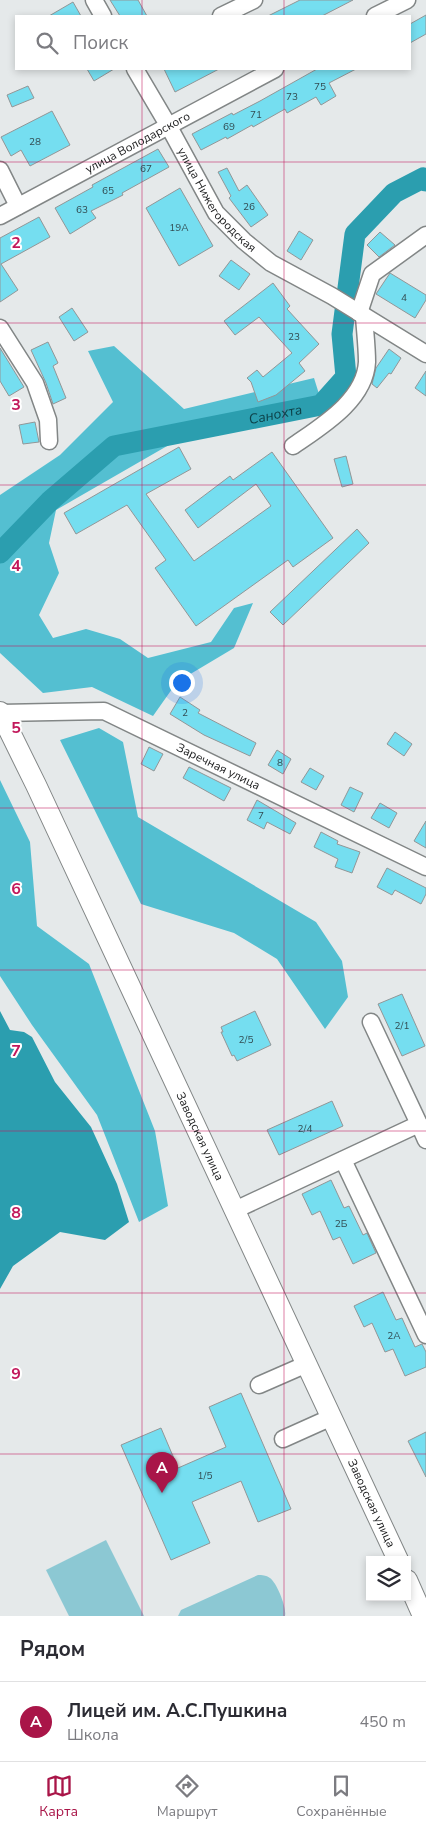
<!DOCTYPE html>
<html lang="ru">
<meta charset="utf-8">
<style>
body{margin:0;font-family:"Nunito Sans",sans-serif;background:#f7f7f7;color:#2b2b33}
.controls{position:absolute;right:15px;bottom:15px;display:grid;overflow:hidden;border-radius:0px;box-shadow:0 2px 8px #0003}
.controls button{width:45px;height:45px;display:grid;place-items:center;padding:0;border:0;border-bottom:1px solid #e1e1e2;background:#fff;color:#2b2b33;font:25px sans-serif}
.you{position:absolute;left:181px;top:682px;width:18px;height:18px;margin:-12px;border:4px solid #fff;border-radius:50%;background:#1a73e8;box-shadow:0 0 0 8px #1a73e833}
.badge{display:grid;place-items:center;width:32px;height:32px;border-radius:50%;background:#a91548;color:#fff;font-size:16px;font-weight:700}
.pin{position:absolute;translate:-50% -41px;filter:drop-shadow(0 1px 2px #0008)}
.pin::after{content:'';position:absolute;top:26px;width:18px;height:15px;background:inherit;clip-path:polygon(0 0,100% 0,50% 100%)}
.list{margin:0;padding:0;list-style:none}
h2{display:flex;justify-content:space-between;align-items:center;height:65px;margin:0;padding:0 20px;font-size:21px}
h2 small{font-size:16px;font-weight:400;color:#7c7c81}
.list li{display:grid;grid-template-columns:32px 1fr auto;gap:15px;align-items:center;box-sizing:border-box;height:80px;padding:0 20px;border-top:1px solid #e1e1e2}
.list b{display:block;font-size:19px;white-space:nowrap}
.list p{margin:0;font-size:16px;white-space:nowrap;color:#7c7c81}
.list em{font-size:16px;font-style:normal;color:#7c7c81}
.icon{flex:none;width:28px;height:28px;fill:none;stroke:currentColor;stroke-width:2;stroke-linecap:round;stroke-linejoin:round}
.map{position:relative;flex:none;width:426px;height:1616px;overflow:hidden}
.search{position:absolute;background:#fff;box-shadow:0 2px 8px #0003;left:15px;right:15px;top:15px;height:55px;display:flex;align-items:center;gap:12px;box-sizing:border-box;padding:0 18px;border-radius:0px;color:#7c7c81;font-size:19px}
.sheet{height:145px;background:#fff}
nav{display:flex;justify-content:space-around;align-items:center;box-sizing:border-box;height:70px;border-top:1px solid #e1e1e2;background:#fff;font-size:14px;color:#7c7c81}
nav a{display:grid;justify-items:center;gap:2px}
nav .on{color:#a91548}
.map>svg:first-child{display:block}
.green{fill:#8cc8d3}
.forest{fill:#54bfd1}
.water{fill:#2b9eaf}
.lines{fill:none;stroke-linecap:round;stroke-linejoin:round}
.river{stroke:#2b9eaf;stroke-width:21}
.building{fill:#75def0;stroke:#929697}
.minor-casing{stroke:#828686;stroke-width:19}
.major-casing{stroke:#828686;stroke-width:22}
.minor{stroke:#fff;stroke-width:16}
.major{stroke:#fff;stroke-width:20}
.grid{fill:none;stroke:#c2185b;stroke-width:1;stroke-opacity:0.55}
.labels{text-anchor:middle;stroke-width:4;stroke-linejoin:round;paint-order:stroke}
.number-label{font-size:10px;fill:#324c52}
.street-label{font-size:12px;fill:#1b1c1d;stroke:#fff}
.water-label{font-size:14px;font-style:italic;fill:#0c3f46;stroke:#fff}
.grid-label{font-size:16px;text-anchor:middle;font-weight:bold;fill:#c2185b;stroke:#fff;stroke-width:4;stroke-linejoin:round;paint-order:stroke}
</style>
<div class="map">
<svg width="426" height="1616" viewBox="0 0 426 1616">
<rect width="100%" height="100%" fill="#e5e9ea"/>
<path class="green" d="M106 1540 144 1616H69L46 1570Z
M258 1575C262 1575 266 1575 270 1578 277 1583 287 1608 285 1616H178L181 1610Z"/>
<path class="forest" d="M114 346 184 409 314 378 324 410 181 438 56 510 49 543 59 573 39 615 53 638 86 629 120 639 148 658 211 642 234 608 253 603 234 648 177 682 153 716 92 687 43 693 0 653V495L60 455 113 402 88 351Z
M99 728 123 742 138 817 316 922 342 961 348 997 325 1029 277 959 234 933 141 904 60 740Z
M0 780 30 842 37 926 89 964 155 1131 168 1206 139 1222 97 1115 32 1025 0 976Z"/>
<path class="water" d="M0 1011 10 1030 24 1032 32 1037 55 1082 91 1127 117 1184 129 1222 105 1240 60 1232 13 1266 0 1289Z"/>
<g class="lines">
<path class="river" id="s1" d="M0 553 50 501 114 446 321 405 346 377 342 334 355 234 394 193 423 178 426 181"/>
</g>
<path class="building" d="M110 0H138L147 16H120Z
M300 0H353L322 16H268Z
M73 2 81 16H49Z
M426 15V34L410 43V24Z
M87 69H114L94 81Z
M164 69H219L175 92Z
M317 69H356L329 83 336 96 321 105 316 97 287 113 285 109 253 127 252 125 227 139 226 137 201 150 192 134 232 113 233 115 260 101Z
M28 86 34 98 12 107 7 95Z
M52 111 70 145 30 166 21 150 11 156 1 137Z
M158 149 169 167 122 193 123 195 91 211 96 218 70 234 55 208 93 187 92 185Z
M227 168 239 191 247 185 268 215 251 227 229 198 231 196 218 172Z
M180 188 213 246 179 266 146 208Z
M39 217 50 237 1 264 18 290 0 302V238Z
M299 231 313 240 301 260 287 251Z
M380 232 395 245 379 257 367 245Z
M231 260 250 274 239 290 219 276Z
M390 273 426 295V300L415 318 376 294Z
M273 283 290 306 287 309 319 344 299 363 305 371 276 395 258 402 251 382 247 378 257 370 263 377 292 353 259 317 235 335 224 321Z
M72 308 88 332 74 341 59 317Z
M48 342 58 363 53 366 66 398 53 404 46 383 31 350Z
M0 348 24 387 9 396 0 381Z
M389 349 401 358 391 374 389 373 377 388 372 384 376 368Z
M426 371V396L415 388Z
M35 422 39 442 23 444 19 425Z
M179 447 191 469 146 494 194 561 271 506 256 484 198 528 185 510 230 476 233 480 272 452 333 538 293 567 288 560 196 626 155 568 166 560 127 505 76 534 64 513Z
M346 456 353 484 342 487 334 459Z
M357 529 369 543 283 625 270 612Z
M180 697 200 710 198 713 256 743 250 756 204 735 170 714Z
M395 732 412 744 404 756 387 744Z
M149 747 163 754 154 771 141 764Z
M277 750 291 759 283 774 268 765Z
M189 767 231 788 224 801 183 778Z
M310 768 324 776 316 790 301 782Z
M350 787 363 793 354 812 341 805Z
M257 800 296 823 290 834 267 822 264 829 247 820Z
M380 803 397 813 389 828 371 818Z
M426 821V848L414 841Z
M321 832 338 841 337 844 360 852 352 873 335 867 338 859 314 847Z
M387 868 426 888V894L421 904 395 890 392 895 377 887Z
M402 994 425 1046 402 1056 378 1004Z
M255 1011 271 1045 237 1061 234 1055 232 1056 221 1032H223L221 1027Z
M332 1101 343 1126 279 1155 267 1130Z
M331 1180 344 1208 349 1206 363 1235 367 1233 376 1253 353 1264 340 1237 333 1240 320 1211 312 1215 302 1194Z
M383 1292 396 1320 402 1318 415 1347 422 1344 426 1352V1367L405 1376 393 1349 385 1352 372 1323 364 1327 354 1306Z
M241 1393 291 1509 258 1522 241 1481 192 1502 210 1543 171 1560 121 1445 161 1428 178 1468 226 1447 209 1407Z
M426 1432V1477L408 1441Z"/>
<g class="lines">
<defs>
<g id="minor">
<path d="M94 0 103 16"/>
<path d="M221 16 254 0"/>
<path d="M375 16 407 0"/>
<path id="s2" d="M135 69 168 125 216 213 244 241 271 263 332 296 426 354"/>
<path d="M0 170 18 206"/>
<path id="s3" d="M0 216 275 69"/>
<path d="M359 313 372 274 426 235"/>
<path d="M0 328 35 383 48 420 49 441"/>
<path d="M293 446C320 427 365 401 367 362 367 347 365 331 364 316"/>
<path id="s4" d="M0 713 104 711 426 867"/>
<path d="M419 1124 426 1140"/>
<path d="M343 1160 426 1335"/>
<path d="M235 1210 419 1124 371 1022"/>
<path d="M259 1385 307 1364"/>
<path d="M283 1439 332 1417"/>
</g>
<g id="major">
<path id="s5" d="M0 712 36 785 398 1560"/>
<path d="M407 1580 423 1616"/>
</g>
</defs>
<use href="#minor" class="minor-casing"/>
<use href="#major" class="major-casing"/>
<use href="#minor" class="minor"/>
<use href="#major" class="major"/>
</g>
<path class="grid" d="M142 0V16M284 0V16M142 69V1616M284 69V1616M0 162H426M0 323H426M0 485H426M0 646H426M0 808H426M0 970H426M0 1131H426M0 1293H426M0 1454H426"/>
<g class="labels">
<g class="number-label">
<text x="320" y="90">75</text>
<text x="292" y="100">73</text>
<text x="256" y="118">71</text>
<text x="229" y="130">69</text>
<text x="35" y="145">28</text>
<text x="146" y="172">67</text>
<text x="108" y="194">65</text>
<text x="249" y="210">26</text>
<text x="82" y="213">63</text>
<text x="179" y="231">19А</text>
<text x="404" y="301">4</text>
<text x="294" y="340">23</text>
<text x="185" y="716">2</text>
<text x="280" y="766">8</text>
<text x="261" y="819">7</text>
<text x="402" y="1029">2/1</text>
<text x="246" y="1043">2/5</text>
<text x="305" y="1132">2/4</text>
<text x="341" y="1227">2Б</text>
<text x="394" y="1339">2А</text>
<text x="205" y="1479">1/5</text>
</g>
<g class="street-label">
<text dy="4" stroke="none"><textPath href="#s3" startOffset="156">улица Володарского</textPath></text>
<text dy="4" stroke="none"><textPath href="#s2" startOffset="155">улица Нижегородская</textPath></text>
<text dy="4" stroke="none"><textPath href="#s4" startOffset="231">Заречная улица</textPath></text>
<text dy="4" stroke="none"><textPath href="#s5" startOffset="469">Заводская улица</textPath></text>
<text dy="4" stroke="none"><textPath href="#s5" startOffset="874">Заводская улица</textPath></text>
</g>
<g class="water-label">
<text dy="5" stroke="none"><textPath href="#s1" startOffset="321">Санохта</textPath></text>
</g>
</g>
<g class="grid-label">
<text x="16" y="248">2</text>
<text x="16" y="410">3</text>
<text x="16" y="571">4</text>
<text x="16" y="733">5</text>
<text x="16" y="894">6</text>
<text x="16" y="1056">7</text>
<text x="16" y="1218">8</text>
<text x="16" y="1379">9</text>
</g>
</svg>
<div class="controls">
<button><svg class="icon" aria-label="layers" viewBox="0 0 24 24"><path d="M12 4l9 5-9 5-9-5zM3 14l9 5 9-5"/></svg></button>
</div>
<div class="you"></div>
<div class="pin badge" style="left:162px;top:1493px">A</div>
<div class="search"><svg class="icon" aria-label="search" viewBox="0 0 24 24"><circle cx="10" cy="10" r="6"/><path d="M15 15l6 6"/></svg>Поиск</div>
</div>
<section class="sheet">
<h2>Рядом<small></small></h2>
<ul class="list">
<li><span class="badge">A</span><div><b>Лицей им. А.С.Пушкина</b><p>Школа</p></div><em>450 m</em></li>
</ul>
</section>
<nav>
<a class="on"><svg class="icon" aria-label="map" viewBox="0 0 24 24"><path d="M3 6l6-2 6 2 6-2v14l-6 2-6-2-6 2zM9 4v14M15 6v14"/></svg>Карта</a>
<a><svg class="icon" aria-label="directions" viewBox="0 0 24 24"><path d="M12 3l9 9-9 9-9-9zM9 14v-3h6M13 9l2 2-2 2"/></svg>Маршрут</a>
<a><svg class="icon" aria-label="saved" viewBox="0 0 24 24"><path d="M7 4h10v16l-5-4-5 4z"/></svg>Сохранённые</a>
</nav>
